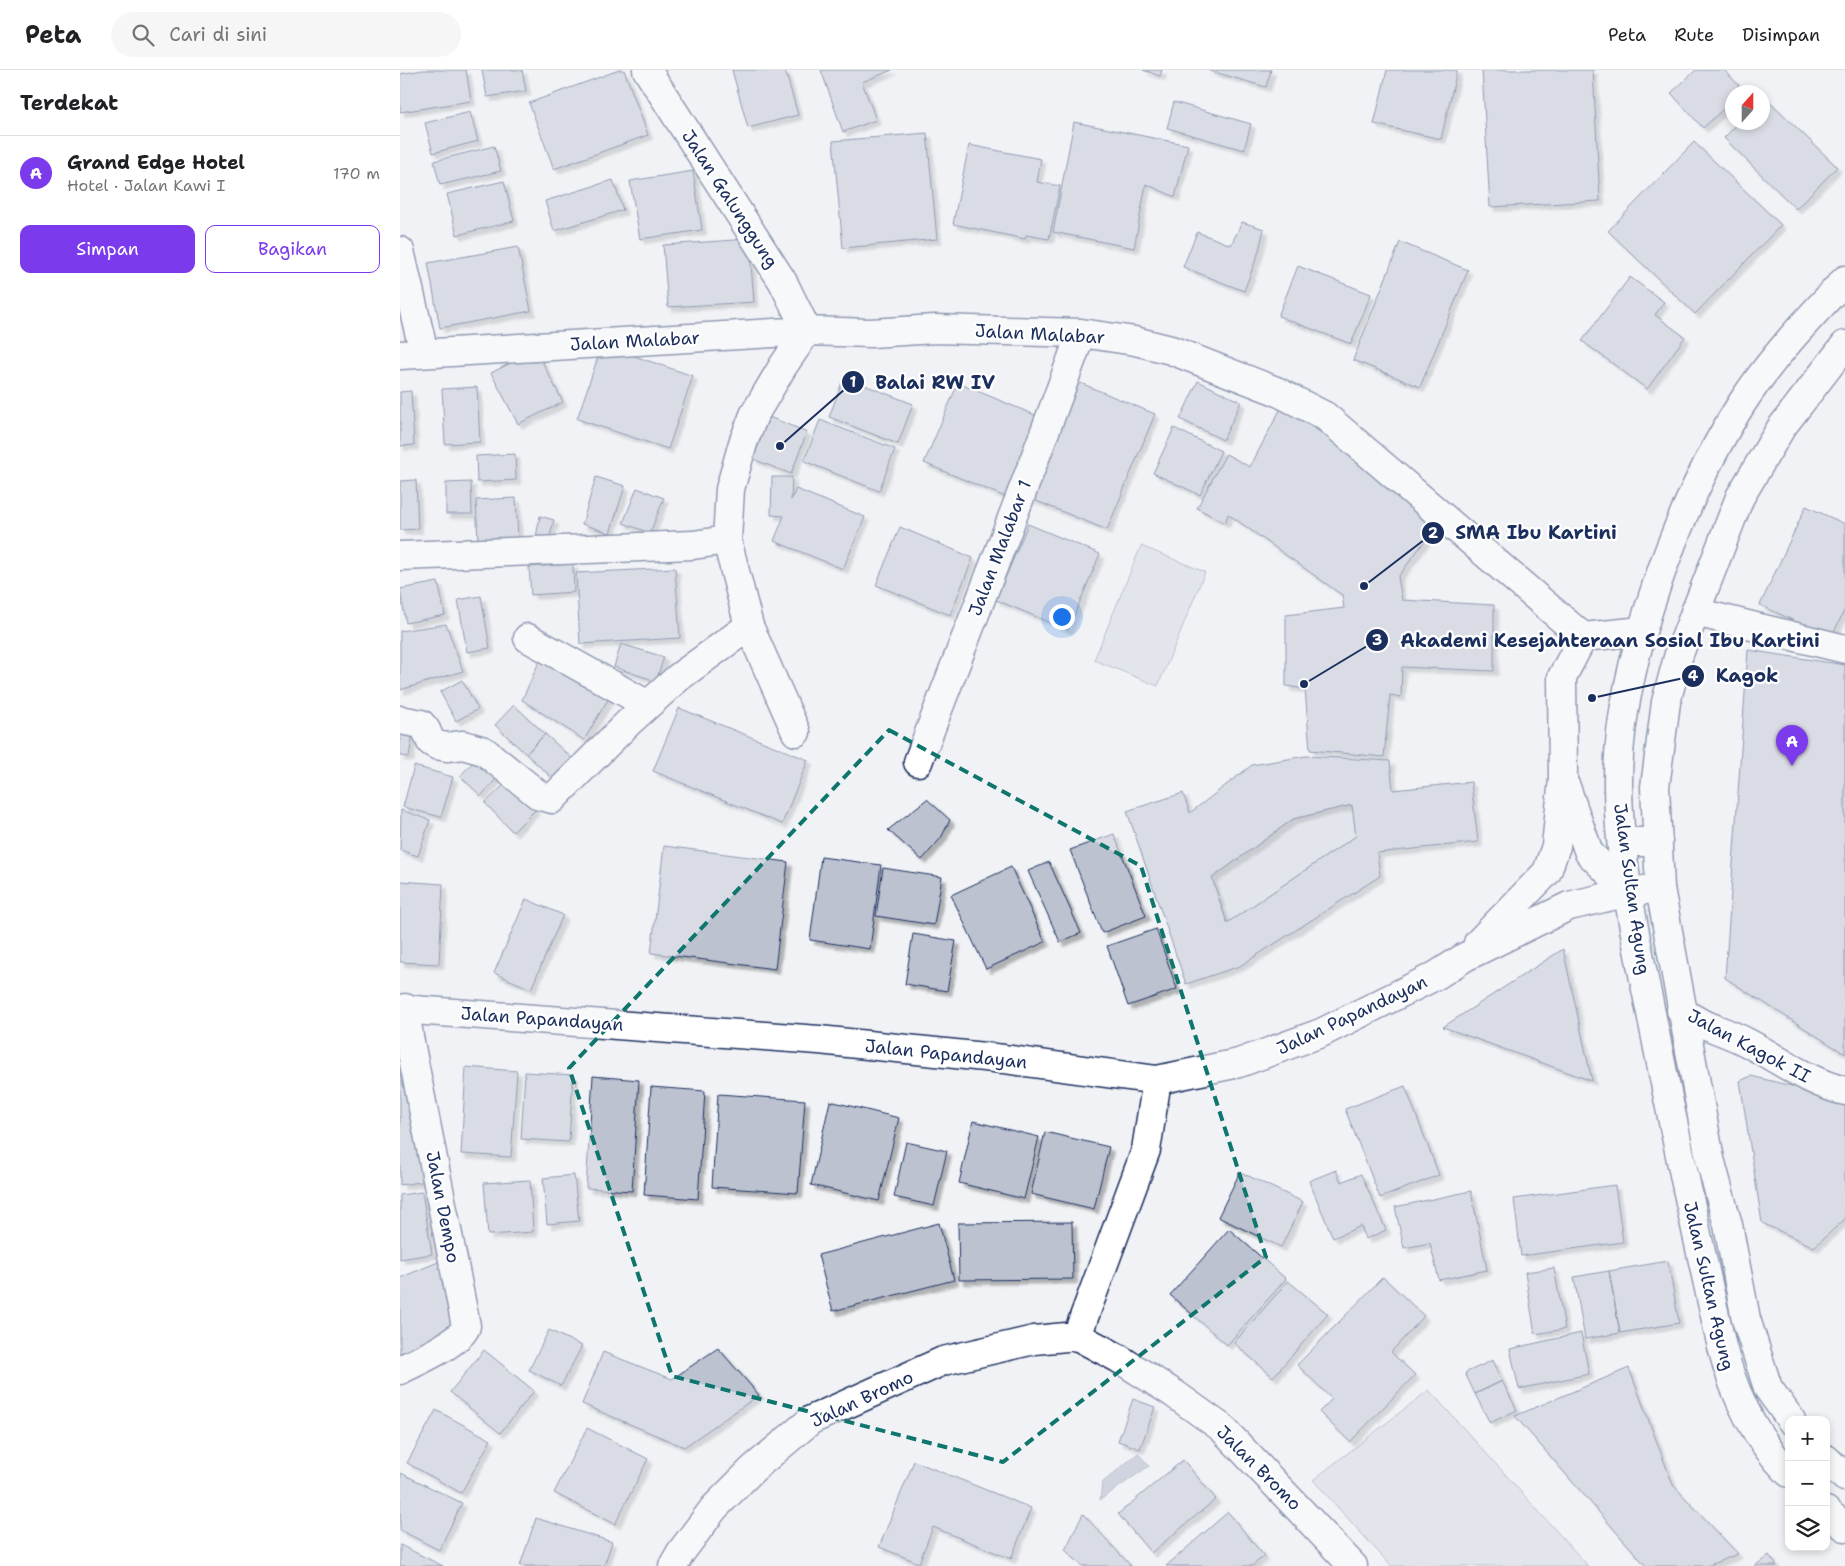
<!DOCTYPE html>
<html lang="id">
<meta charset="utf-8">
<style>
body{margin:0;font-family:"Shantell Sans",sans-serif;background:#f6f6f6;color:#202124}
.controls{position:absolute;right:15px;bottom:15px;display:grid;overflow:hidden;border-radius:10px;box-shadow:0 2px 8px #0003}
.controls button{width:45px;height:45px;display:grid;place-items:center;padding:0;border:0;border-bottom:1px solid #e0e0e0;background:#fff;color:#202124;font:25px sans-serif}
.compass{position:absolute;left:1325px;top:15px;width:45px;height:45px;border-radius:50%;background:#fff;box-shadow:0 2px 8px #0003;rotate:21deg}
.you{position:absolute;left:661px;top:546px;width:18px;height:18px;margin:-12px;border:4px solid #fff;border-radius:50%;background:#1a73e8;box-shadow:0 0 0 8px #1a73e833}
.badge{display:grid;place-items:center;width:32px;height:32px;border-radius:50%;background:#7c3aed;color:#fff;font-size:16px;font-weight:700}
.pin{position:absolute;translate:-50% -41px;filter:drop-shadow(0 1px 2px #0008)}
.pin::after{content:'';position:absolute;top:26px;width:18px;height:15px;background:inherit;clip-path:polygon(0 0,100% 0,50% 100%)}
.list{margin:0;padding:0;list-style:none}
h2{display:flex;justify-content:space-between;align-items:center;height:65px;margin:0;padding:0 20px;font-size:21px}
h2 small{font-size:16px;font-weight:400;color:#757577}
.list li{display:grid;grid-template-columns:32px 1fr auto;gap:15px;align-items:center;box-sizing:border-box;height:75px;padding:0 20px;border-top:1px solid #e0e0e0}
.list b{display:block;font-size:19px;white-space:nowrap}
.list p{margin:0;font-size:16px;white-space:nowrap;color:#757577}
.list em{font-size:16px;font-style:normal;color:#757577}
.actions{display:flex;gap:10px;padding:15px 20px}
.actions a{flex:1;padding:11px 0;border:1px solid #7c3aed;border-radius:10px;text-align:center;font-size:18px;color:#7c3aed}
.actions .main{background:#7c3aed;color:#fff}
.icon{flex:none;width:28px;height:28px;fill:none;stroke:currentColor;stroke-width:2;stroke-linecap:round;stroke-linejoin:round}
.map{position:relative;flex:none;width:1445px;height:1496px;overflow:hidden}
header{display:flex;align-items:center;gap:30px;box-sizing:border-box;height:70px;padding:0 25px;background:#fff;border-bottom:1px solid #e0e0e0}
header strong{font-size:24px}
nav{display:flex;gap:28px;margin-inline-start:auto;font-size:18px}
.search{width:350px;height:45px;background:#f6f6f6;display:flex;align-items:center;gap:12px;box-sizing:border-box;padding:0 18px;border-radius:28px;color:#757577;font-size:19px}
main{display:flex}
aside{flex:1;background:#fff}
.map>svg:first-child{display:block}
.green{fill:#d2d6df;stroke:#76829e}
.water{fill:#a8b0c2;stroke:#707c9a}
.building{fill:#bcc2d0;stroke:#1b2f5e;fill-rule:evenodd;filter:url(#shadow)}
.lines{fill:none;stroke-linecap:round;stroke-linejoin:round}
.street-casing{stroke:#1b2f5e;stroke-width:31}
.secondary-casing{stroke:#1b2f5e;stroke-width:31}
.highway-casing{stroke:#1b2f5e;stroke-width:31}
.street{stroke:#fff;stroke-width:28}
.secondary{stroke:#fff;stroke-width:28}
.highway{stroke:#fff;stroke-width:28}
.marked{fill:none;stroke:#0f766e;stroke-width:4;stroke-dasharray:10 6;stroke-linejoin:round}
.labels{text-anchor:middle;stroke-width:4.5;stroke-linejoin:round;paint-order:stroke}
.street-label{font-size:18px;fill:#1b2f5e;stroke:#fff}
.leader{fill:none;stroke:#1b2f5e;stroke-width:2}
.callout-dot{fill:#1b2f5e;stroke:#fff;stroke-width:2}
.mark-label{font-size:15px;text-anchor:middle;font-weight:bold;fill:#fff}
.callout-label{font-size:19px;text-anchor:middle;font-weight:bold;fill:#1b2f5e;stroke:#fff;stroke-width:4.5;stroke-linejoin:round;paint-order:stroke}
</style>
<header>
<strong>Peta</strong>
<div class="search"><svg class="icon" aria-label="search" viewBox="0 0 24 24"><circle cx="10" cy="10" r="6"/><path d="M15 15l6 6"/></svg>Cari di sini</div>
<nav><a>Peta</a><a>Rute</a><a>Disimpan</a></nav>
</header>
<main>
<aside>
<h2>Terdekat<small></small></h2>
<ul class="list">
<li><span class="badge">A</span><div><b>Grand Edge Hotel</b><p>Hotel · Jalan Kawi I</p></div><em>170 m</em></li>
</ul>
<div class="actions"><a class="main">Simpan</a><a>Bagikan</a></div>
</aside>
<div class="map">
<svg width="1445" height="1496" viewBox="0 0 1445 1496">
<defs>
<filter id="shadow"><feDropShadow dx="4.5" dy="4.5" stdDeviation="1" flood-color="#0004"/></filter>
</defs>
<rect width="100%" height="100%" fill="#f1f2f5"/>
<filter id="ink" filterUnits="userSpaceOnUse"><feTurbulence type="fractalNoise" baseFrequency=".02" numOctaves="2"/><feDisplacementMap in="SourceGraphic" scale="10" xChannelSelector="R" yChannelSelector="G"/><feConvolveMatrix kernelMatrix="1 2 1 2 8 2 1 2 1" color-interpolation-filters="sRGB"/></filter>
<g filter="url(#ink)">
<path class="green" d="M741 476 805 502 758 616 694 590Z
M952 735 956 766 827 853 812 808 893 749Z
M1029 1320 1188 1496H991L913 1410Z"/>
<path class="water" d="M738 1383 749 1396 700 1430 702 1413Z"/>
<path class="building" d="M23 0H66L71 31 0 42V4Z
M82 0H122L126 21 87 27Z
M219 0H224L248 65 154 99 129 33Z
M332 0H385L398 45 348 58Z
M421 0H492L462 12 476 50 443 62Z
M743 0H762L760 6Z
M807 0H871L866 17Z
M987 0H1057L1041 69 974 54Z
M1082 0H1193L1200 131 1090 137Z
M1296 0H1324L1344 21 1332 22V31L1303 58 1271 23Z
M1364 26 1437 97 1396 139 1324 68 1339 52H1362Z
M774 32 851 54 844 80 767 58Z
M70 42 78 71 33 83 25 53Z
M674 52 788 75 775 127 746 114 734 178 653 162Z
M527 63 537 169 443 178 433 71Z
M1294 72 1381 155 1295 244 1208 161Z
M569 75 641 89 637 112 660 116 649 169 626 165 625 169 553 154Z
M94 76 101 101 40 115 34 91Z
M293 101 302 160 240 169 230 111Z
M213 110 223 140 154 161 145 131Z
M104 111 114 151 57 165 47 124Z
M842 152 864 159 858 184 844 221 783 197 797 162 831 175Z
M349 169 354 232 268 237 263 175Z
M1000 172 1068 200 1020 317 953 290Z
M118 177 131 241 40 258 28 193Z
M898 196 971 224 951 274 878 246Z
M1230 207 1264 232 1255 245 1285 267 1247 319 1182 271Z
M202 275 293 306 268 379 177 349Z
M136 280 163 332 118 354 91 303Z
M444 307 513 334 498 374 429 347Z
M798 311 841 332 823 370 780 349Z
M678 312 755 344 707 460 629 428Z
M558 313 642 348 608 428 524 393Z
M77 317 80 372 45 374 42 319Z
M11 321 14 375 0 376V322Z
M881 338 956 384 1040 450 998 507 1002 530 1094 535V601L1002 597 1001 627 990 625 984 687 910 680 905 619 886 616V545L944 538 942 525 828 444 825 453 797 438 826 384 850 397Z
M369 347 407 362 391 404 353 389Z
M420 350 495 379 479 421 404 391Z
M774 358 821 381 800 425 753 403Z
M115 384 116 410 77 412 76 386Z
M196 407 225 416 210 463 182 454Z
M372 407H392L391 430 396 419 465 447 443 499 374 471 384 446 371 445Z
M16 410 18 459 0 460V411Z
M71 412 72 444H46V413Z
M237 418 264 428 250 463 223 453Z
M116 428 118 469 78 471 76 430Z
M1406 436 1445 454V539L1431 568 1360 535Z
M140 446 154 450 149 470 136 467Z
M628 454 700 484 668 560 596 530Z
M500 457 573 488 550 545 476 515Z
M173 494 174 522 131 525 129 497Z
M275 498 280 568 180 574 176 503Z
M38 512 45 545 6 553 0 519Z
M81 526 90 578 67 582 58 530Z
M46 554 63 601 0 620V561Z
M221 574 264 587 256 611 214 597Z
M1348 580 1445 595V984L1325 908Z
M143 583 214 619 184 670 122 630Z
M62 610 78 639 56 651 40 622Z
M114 635 145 664 126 684 95 655Z
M279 638 408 690 382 754 253 701Z
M0 661 13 663 9 687 0 686Z
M145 664 175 691 156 711 126 684Z
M906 686 990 691 993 720 1071 712 1078 772 977 783 980 806 840 896 786 914 727 741 783 723 790 743 852 695ZM952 735 956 766 827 853 812 808 893 749Z
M77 688 97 708 81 726 60 706Z
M14 696 53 707 41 747 3 737Z
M108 711 135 740 113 762 85 733Z
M527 729 550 750 541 768 522 790 488 760Z
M1 740 30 750 18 786 0 780Z
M714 764 746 846 702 863 670 780Z
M264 776 388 792 375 899 251 883Z
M421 787 481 795 470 879 410 870Z
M649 792 681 863 660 872 628 801Z
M611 797 645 872 586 899 551 825Z
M483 798 542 807 534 855 476 846Z
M0 811 43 814 39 894 0 892Z
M126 829 163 845 131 919 94 903Z
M756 859 777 919 728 936 707 876Z
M513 864 556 871 547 921 505 914Z
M1163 879 1192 1011 1043 957Z
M0 983 27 1111 0 1115Z
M66 997 117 1001 111 1087 61 1084Z
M125 1002 173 1005 169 1072 121 1069Z
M193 1006 239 1010 232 1121 186 1118Z
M1351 1006 1445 1029V1149L1414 1177 1362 1153 1340 1011Z
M1005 1016 1039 1105 980 1128 945 1039Z
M251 1017 305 1021 298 1129 244 1125Z
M318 1024 405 1030 398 1123 312 1117Z
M430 1031 499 1048 479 1131 411 1115Z
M573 1051 639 1067 624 1129 559 1113Z
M645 1062 709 1077 694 1139 631 1124Z
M506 1072 547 1081 534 1136 494 1127Z
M936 1100 941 1112 961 1104 986 1160 966 1169 961 1156 933 1168 909 1111Z
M840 1102 903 1132 881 1177 818 1147Z
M174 1105 179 1151 147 1154 143 1108Z
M130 1110 133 1162 88 1165 84 1113Z
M1215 1115 1223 1172 1121 1186 1114 1129Z
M1071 1121 1087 1200 1039 1210 1030 1173 1004 1178 995 1137Z
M22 1122 32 1184 0 1189V1125Z
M672 1152 673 1209 559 1210 558 1153Z
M539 1153 554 1210 433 1241 418 1185Z
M829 1159 886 1209 827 1275 770 1225Z
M1268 1191 1279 1253 1220 1263 1209 1201Z
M38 1192 65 1256 0 1283V1208Z
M1154 1198 1165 1259 1135 1264 1125 1202Z
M1209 1201 1220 1263 1185 1269 1174 1207Z
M983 1207 1024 1246 991 1282 1015 1305 950 1372 919 1342 932 1329 897 1295Z
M888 1211 928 1244 873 1307 834 1273Z
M149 1260 182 1276 161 1316 129 1300Z
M1181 1263 1189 1304 1119 1319 1110 1279Z
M318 1278 359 1325 284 1377 182 1334 203 1282 272 1309Z
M84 1280 134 1321 100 1363 50 1322Z
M1093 1290 1102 1311 1075 1324 1065 1303Z
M1229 1298 1273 1415 1338 1484 1307 1496H1246L1115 1346Z
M1102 1311 1117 1340 1090 1353 1075 1324Z
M733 1329 755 1337 740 1379 718 1371Z
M36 1340 91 1370 61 1423 7 1393Z
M187 1358 248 1389 215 1454 154 1423Z
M783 1390 816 1429 751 1483 718 1444Z
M514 1391 631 1438 611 1489 533 1457 519 1493 479 1477Z
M1 1403 62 1433 39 1480 0 1460Z
M828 1442 864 1486 852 1496H766Z
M683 1444 731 1496H683L665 1480Z
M136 1448 212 1472 204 1496H120Z
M0 1475 43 1496H0Z
M1369 1485 1377 1496H1355Z"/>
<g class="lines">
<defs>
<path id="street" d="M247 0 383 212 407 261
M0 181 24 283
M0 285 407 261 471 263 535 259 681 263 735 271 771 280 876 321 925 346 1183 567
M0 486 293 475 327 470
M128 568 248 635
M0 650 21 654 26 660 31 672 36 675 47 677 63 675 84 681 140 726 152 729 229 652 279 607 349 556
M396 662 349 556 327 470 330 419 343 373 354 345 383 296 407 261
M518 692C572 549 630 407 681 263
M1281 940C1299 956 1324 960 1346 972 1379 989 1407 1012 1445 1021
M677 1266 746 1080 757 1010
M0 1300C14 1293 64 1271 66 1256L9 967 5 938
M273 1496 281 1482 314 1438 353 1399 411 1350 543 1291 634 1270 677 1266 718 1288 773 1323 822 1358 953 1496"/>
<path id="secondary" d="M1295 542 1445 579
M1166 717 1189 783 1229 822
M1222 772H1258
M1078 873 1147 802 1156 776 1163 709 1162 607 1183 567 1242 561
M0 939 419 970 604 989 757 1010 839 993 921 963 1037 905 1065 887 1169 836 1229 822 1260 818"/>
<path id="highway" d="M1391 1350 1368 1318 1359 1290 1346 1249 1328 1155 1310 1089 1260 818 1255 717 1266 632 1279 584 1340 427 1381 358 1445 275
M1426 1389 1445 1407
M1389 1403C1354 1367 1334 1325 1322 1277 1298 1171 1275 1065 1254 958 1238 879 1219 797 1218 715 1217 598 1279 431 1342 333 1371 288 1409 248 1445 210
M1426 1441 1445 1457"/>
</defs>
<use href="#street" class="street-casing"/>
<use href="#secondary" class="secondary-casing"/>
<use href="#highway" class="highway-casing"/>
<use href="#street" class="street"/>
<use href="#secondary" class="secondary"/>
<use href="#highway" class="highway"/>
</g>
</g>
<path d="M0 0H1445V1496H0ZM489 660 741 796 866 1187 603 1392 272 1306 169 998Z" fill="#f1f2f5" fill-opacity=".55" fill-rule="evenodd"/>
<path class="marked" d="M489 660 741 796 866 1187 603 1392 272 1306 169 998Z"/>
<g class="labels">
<g class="street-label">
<text transform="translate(330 129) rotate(57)" y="6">Jalan Galunggung</text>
<text transform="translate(640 264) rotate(3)" y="6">Jalan Malabar</text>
<text transform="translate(235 271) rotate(-3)" y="6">Jalan Malabar</text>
<text transform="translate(600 478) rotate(-69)" y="6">Jalan Malabar 1</text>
<text transform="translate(1232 819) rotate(82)" y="6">Jalan Sultan Agung</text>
<text transform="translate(952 945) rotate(-25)" y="6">Jalan Papandayan</text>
<text transform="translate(142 949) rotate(4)" y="6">Jalan Papandayan</text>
<text transform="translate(1349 976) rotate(28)" y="6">Jalan Kagok II</text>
<text transform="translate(546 984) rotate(6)" y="6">Jalan Papandayan</text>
<text transform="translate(43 1137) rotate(79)" y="6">Jalan Dempo</text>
<text transform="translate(1309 1216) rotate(77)" y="6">Jalan Sultan Agung</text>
<text transform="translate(462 1329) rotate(-25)" y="6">Jalan Bromo</text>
<text transform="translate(859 1398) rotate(45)" y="6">Jalan Bromo</text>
</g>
</g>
<path class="leader" d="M380 376L453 312M964 516L1033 463M904 614L977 570M1192 628L1293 606"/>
<g class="callout-dot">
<circle cx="380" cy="376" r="5"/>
<circle cx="964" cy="516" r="5"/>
<circle cx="904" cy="614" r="5"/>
<circle cx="1192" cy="628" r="5"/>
<circle cx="453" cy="312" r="12"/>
<circle cx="1033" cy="463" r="12"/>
<circle cx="977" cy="570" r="12"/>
<circle cx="1293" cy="606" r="12"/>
</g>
<g class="mark-label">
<text x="453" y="317">1</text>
<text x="1033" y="468">2</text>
<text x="977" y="575">3</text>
<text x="1293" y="611">4</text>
</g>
<g class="callout-label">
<text x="535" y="319">Balai RW IV</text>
<text x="1136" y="469">SMA Ibu Kartini</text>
<text x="1210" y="577">Akademi Kesejahteraan Sosial Ibu Kartini</text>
<text x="1347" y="612">Kagok</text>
</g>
</svg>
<div class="controls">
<button>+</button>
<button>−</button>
<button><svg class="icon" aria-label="layers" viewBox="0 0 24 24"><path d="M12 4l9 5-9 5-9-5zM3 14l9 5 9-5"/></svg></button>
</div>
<svg class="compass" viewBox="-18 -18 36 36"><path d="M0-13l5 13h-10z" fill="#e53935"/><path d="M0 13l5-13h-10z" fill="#757577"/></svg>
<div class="you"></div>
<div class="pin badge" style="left:1392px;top:696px">A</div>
</div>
</main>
